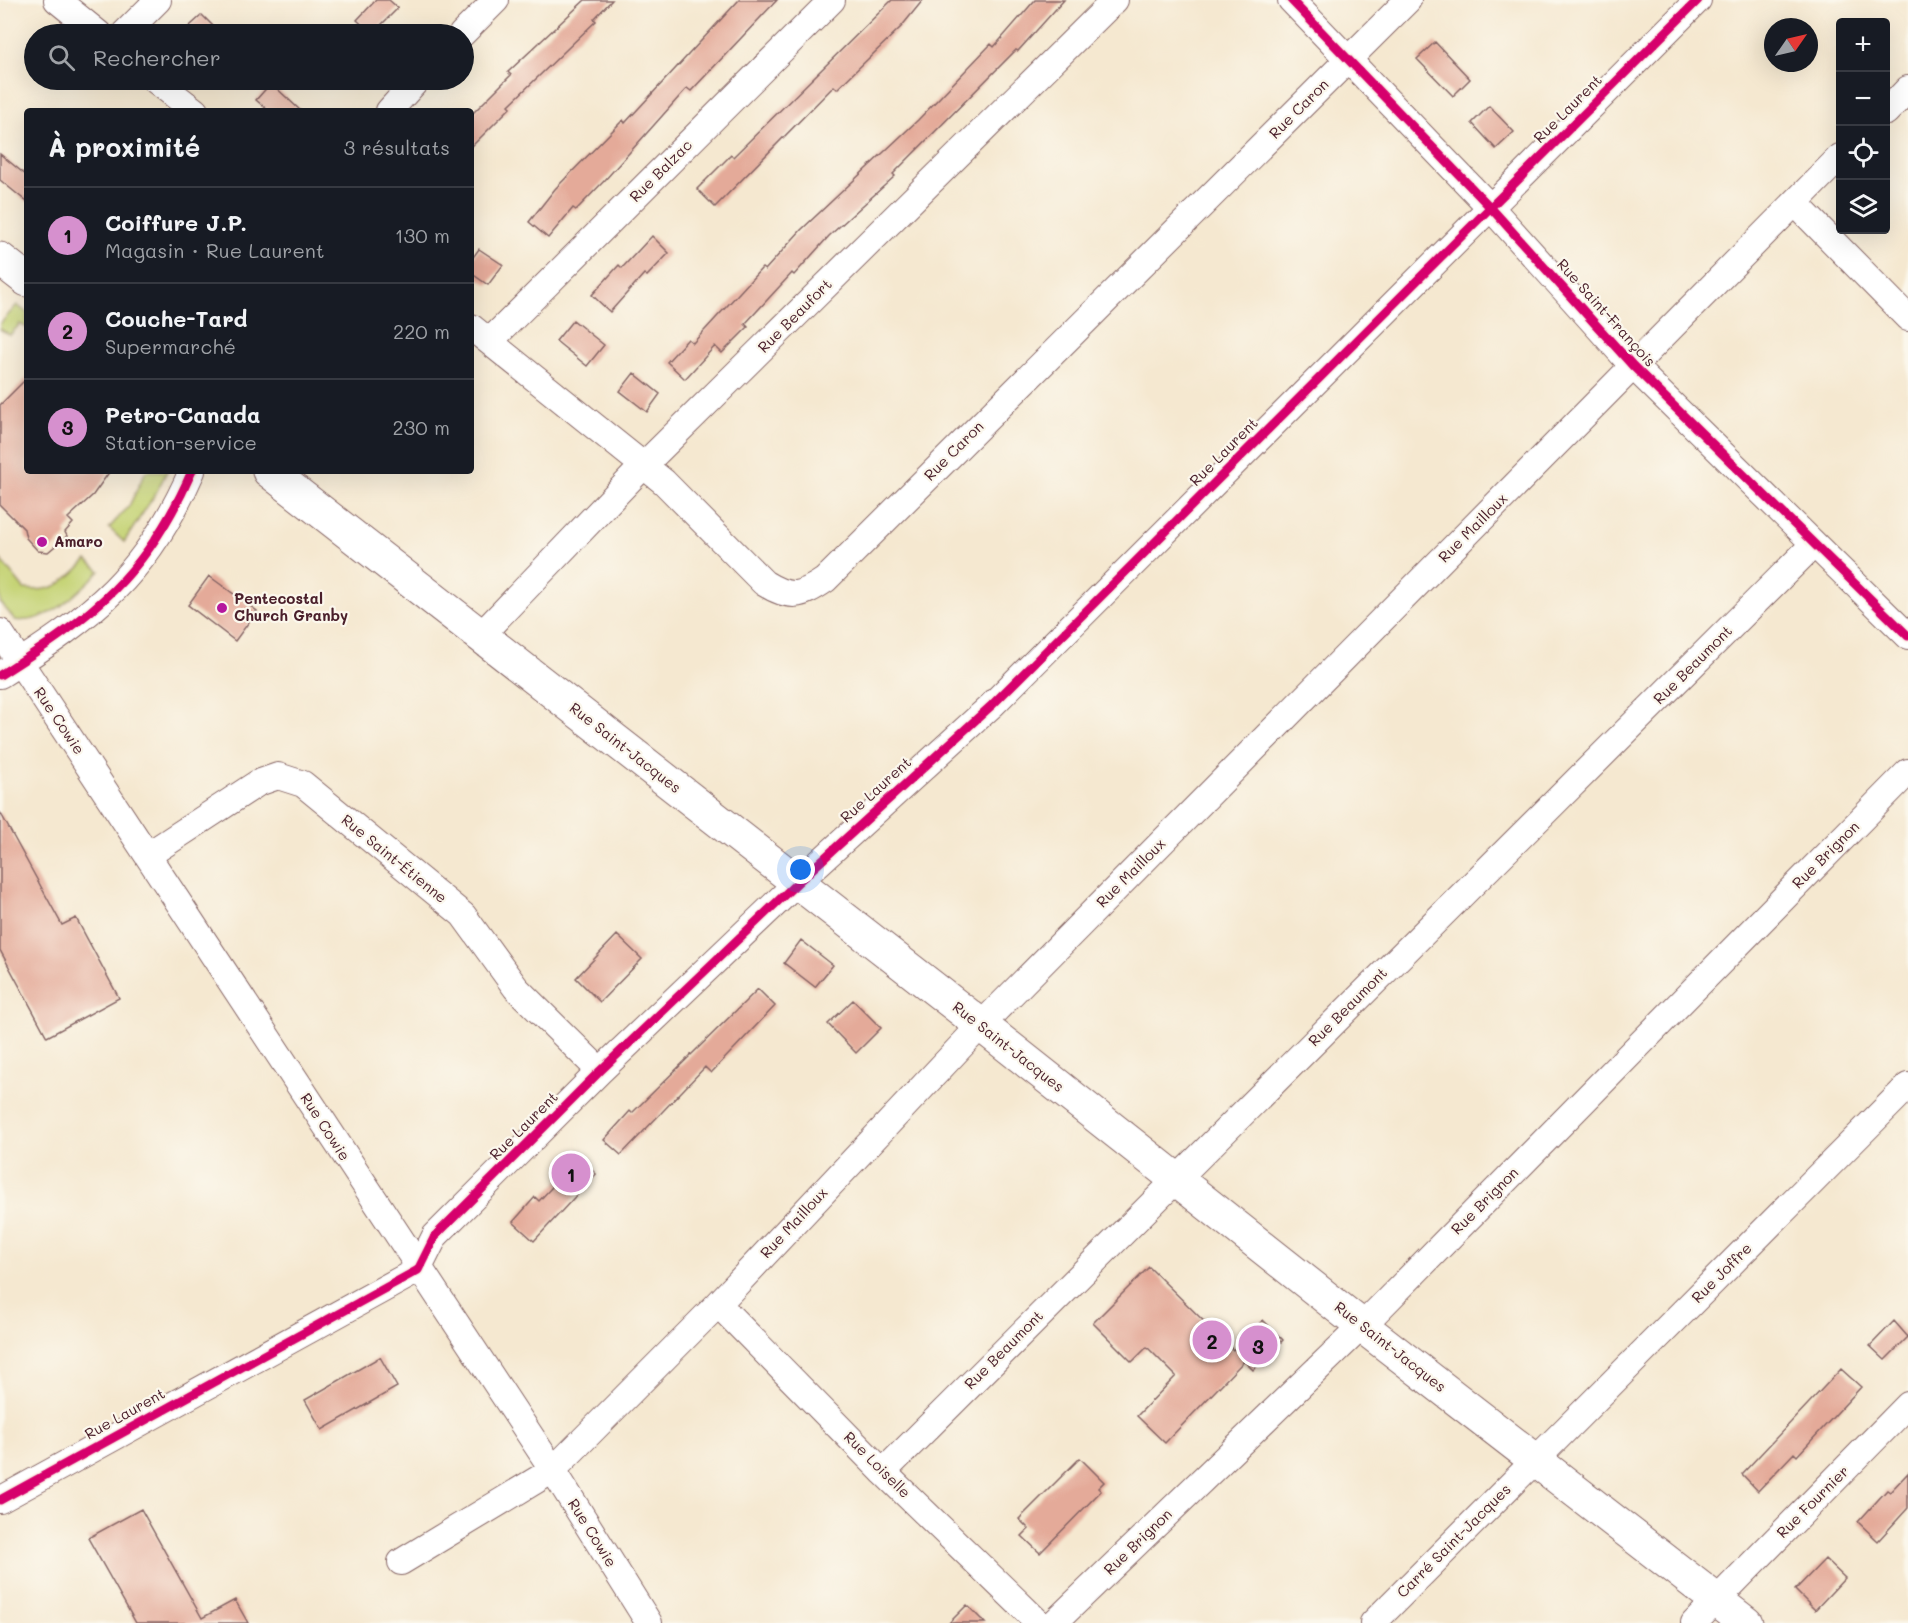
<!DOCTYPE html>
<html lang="fr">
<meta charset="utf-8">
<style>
body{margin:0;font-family:Mali,sans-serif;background:#242831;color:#f1f3f6}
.controls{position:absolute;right:18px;top:18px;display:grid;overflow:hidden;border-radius:6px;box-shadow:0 6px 24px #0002}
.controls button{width:54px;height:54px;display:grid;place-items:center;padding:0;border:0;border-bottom:2px solid #363941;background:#171b24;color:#f1f3f6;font:30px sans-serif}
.compass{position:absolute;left:1764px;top:18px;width:54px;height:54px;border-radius:50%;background:#171b24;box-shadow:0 6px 24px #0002;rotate:56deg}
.you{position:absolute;left:801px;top:870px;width:21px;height:21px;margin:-15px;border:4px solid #fff;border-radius:50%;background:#1a73e8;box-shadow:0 0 0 9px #1a73e833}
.badge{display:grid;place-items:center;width:39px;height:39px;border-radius:50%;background:#d690ce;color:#111;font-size:20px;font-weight:700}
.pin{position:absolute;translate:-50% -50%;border:3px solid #fff;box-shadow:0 2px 6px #0006}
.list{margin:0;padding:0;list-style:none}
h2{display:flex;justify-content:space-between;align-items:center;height:78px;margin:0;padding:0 24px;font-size:26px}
h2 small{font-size:20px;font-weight:400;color:#9ea1a6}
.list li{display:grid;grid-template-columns:39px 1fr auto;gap:18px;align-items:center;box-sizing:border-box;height:96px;padding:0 24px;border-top:2px solid #363941}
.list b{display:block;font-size:22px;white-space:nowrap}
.list p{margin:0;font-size:20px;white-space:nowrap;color:#9ea1a6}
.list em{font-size:20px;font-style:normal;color:#9ea1a6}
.icon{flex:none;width:33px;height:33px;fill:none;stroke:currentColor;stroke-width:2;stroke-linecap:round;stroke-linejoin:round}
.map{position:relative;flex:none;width:1908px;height:1623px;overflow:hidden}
.search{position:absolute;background:#171b24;box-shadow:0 6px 24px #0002;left:24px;top:24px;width:450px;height:66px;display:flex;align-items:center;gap:15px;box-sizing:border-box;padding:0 21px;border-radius:33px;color:#9ea1a6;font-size:22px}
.panel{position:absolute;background:#171b24;box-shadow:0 6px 24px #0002;left:24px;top:108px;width:450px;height:366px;border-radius:6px}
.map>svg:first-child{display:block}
.green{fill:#c5d375;stroke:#887950;stroke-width:1.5}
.building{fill:#e4aa99}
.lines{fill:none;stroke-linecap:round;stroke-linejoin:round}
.minor-casing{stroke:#866565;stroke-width:28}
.major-casing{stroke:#866565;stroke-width:35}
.minor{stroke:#fff;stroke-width:26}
.major{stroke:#fff;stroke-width:33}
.cycleway-casing{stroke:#fbf7ec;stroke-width:13}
.cycleway{stroke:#d6006c;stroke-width:9}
.poi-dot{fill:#b5179e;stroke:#fbf7ec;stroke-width:2}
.labels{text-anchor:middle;stroke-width:4.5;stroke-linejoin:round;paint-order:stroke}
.street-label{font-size:15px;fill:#4a1f2b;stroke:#fbf7ec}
.poi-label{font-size:15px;font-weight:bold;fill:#4a1f2b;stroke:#fbf7ec;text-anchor:start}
</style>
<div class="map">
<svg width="1908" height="1623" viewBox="0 0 1908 1623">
<rect width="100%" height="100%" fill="#fbf7ec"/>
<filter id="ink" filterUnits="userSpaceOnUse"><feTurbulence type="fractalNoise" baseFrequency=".0167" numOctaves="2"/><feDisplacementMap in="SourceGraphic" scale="12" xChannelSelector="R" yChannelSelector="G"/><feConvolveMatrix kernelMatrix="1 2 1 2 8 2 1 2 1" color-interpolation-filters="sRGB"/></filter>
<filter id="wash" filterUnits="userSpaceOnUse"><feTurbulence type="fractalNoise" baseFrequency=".008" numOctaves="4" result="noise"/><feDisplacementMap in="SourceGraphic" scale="24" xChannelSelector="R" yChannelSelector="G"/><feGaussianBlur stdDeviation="1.35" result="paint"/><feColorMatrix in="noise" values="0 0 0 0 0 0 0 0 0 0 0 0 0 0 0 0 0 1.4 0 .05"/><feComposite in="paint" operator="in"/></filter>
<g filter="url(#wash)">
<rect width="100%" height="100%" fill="#f5e8d0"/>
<path class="green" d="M17 305 27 313V328L20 324 10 335 0 329V324Z
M146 471H167L156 493 124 542 109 528 129 506Z
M0 559 24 589C57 593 65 581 87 560L100 571C77 593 49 625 15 620L0 602Z"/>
<g id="blocks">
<path class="building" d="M376 0H389L398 8 372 34 357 20Z
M585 0H612L594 19 596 21 509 105 511 107 471 147V115L511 75 508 72Z
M739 0H777L691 91 687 88 605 180 576 210 573 208 548 238 529 222 555 189 623 120 625 123Z
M892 0H923L901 27 837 89 834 86 715 207 697 189 731 155 733 157Z
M1035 0H1064L1018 51 1016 50 893 174 895 176 829 236 794 275 792 273 745 324 748 327 722 353 715 346 685 379 667 362 688 339 693 343 762 268 765 270 801 230 918 120 991 44 994 47Z
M202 15 221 34H181Z
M1435 42 1470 79 1453 96 1417 59Z
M271 83 301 111H269L256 100Z
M1489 106 1514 132 1496 149 1472 123Z
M0 154 27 176V202L0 180Z
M652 236 669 253 647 276 644 274 610 312 592 295 619 265 622 268Z
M479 249 503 265 488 285 471 273V260Z
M573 320 604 345 587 366 556 341Z
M634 373 660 394 647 412 620 391Z
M27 378V471H110L93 495 68 518 73 523 65 532 67 536 48 552 38 551 26 538 24 529 0 505V405Z
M209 576 257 611 235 641 188 605Z
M0 812 62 925 76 918 119 998 47 1037 0 950Z
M617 935 642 959 600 1002 576 978Z
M801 940 833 965 815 987 784 963Z
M758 989 775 1006 711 1073 705 1067 621 1155 604 1140 630 1111 632 1113Z
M853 1000 881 1028 856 1053 828 1024Z
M579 1158 596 1174 534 1241 513 1222 535 1197 539 1201Z
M1149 1267 1233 1350 1263 1320 1283 1340 1253 1370 1244 1361 1165 1443 1137 1416 1176 1376 1147 1347 1132 1362 1093 1323Z
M1894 1321 1908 1337 1885 1360 1870 1346Z
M380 1357 397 1387 322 1430 305 1400Z
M1841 1369 1861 1387 1797 1456 1794 1453 1758 1491 1742 1474Z
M1080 1458 1104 1482 1098 1488 1101 1491 1040 1553 1022 1536 1029 1529 1019 1519Z
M1908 1473V1508L1878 1541 1858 1522 1887 1490 1890 1492Z
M141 1509 202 1618 235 1600 248 1623H136L88 1538Z
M1825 1559 1845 1578 1815 1610 1795 1590Z
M967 1605 985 1623H949Z"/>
</g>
</g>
<g filter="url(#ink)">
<use href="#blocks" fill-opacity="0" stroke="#866565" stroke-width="1.5"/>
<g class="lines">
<defs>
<path id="minor" d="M57 0 99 34
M1291 0 1491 208 1633 366 1908 636
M124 34 158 0
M462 34 496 0
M155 80 195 111
M389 111 417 80
M1886 112 1908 89
M1795 203 1908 318
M471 327 664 482 764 583C790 599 800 597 825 580L1408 0
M490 341 832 0
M0 632 553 1470 649 1623
M480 636 644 465 1115 0
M0 675C93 616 147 575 192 471
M148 855 258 783 278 776 303 784 463 915 516 988 600 1071
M718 1304 883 1472 1039 1623
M883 1472 1814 544
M0 1500 418 1270 435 1236 600 1071 797 883 992 705 1698 0
M401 1562 553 1470 718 1304 981 1025 1840 157
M1054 1623 1362 1326 1908 772
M1373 1623 1908 1086
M1694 1623 1908 1405"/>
<path id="major" d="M0 259 27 280
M269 471 981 1025 1362 1326 1746 1623"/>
</defs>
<use href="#minor" class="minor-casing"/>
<use href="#major" class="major-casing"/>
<use href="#minor" class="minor"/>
<use href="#major" class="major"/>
<defs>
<path id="cycleway" d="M1291 0 1491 208 1633 366 1908 636
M0 675C93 616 147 575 192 471
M0 1500 418 1270 435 1236 600 1071 797 883 992 705 1698 0"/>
</defs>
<use href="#cycleway" class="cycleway-casing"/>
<use href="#cycleway" class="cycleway"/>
</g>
</g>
<g class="poi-dot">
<circle cx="42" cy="542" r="6"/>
<circle cx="222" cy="608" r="6"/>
</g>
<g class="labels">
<g class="street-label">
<text transform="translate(1299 109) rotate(-45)" y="5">Rue Caron</text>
<text transform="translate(1568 109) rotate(-45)" y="5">Rue Laurent</text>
<text transform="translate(661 171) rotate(-45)" y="5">Rue Balzac</text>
<text transform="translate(1606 313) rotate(48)" y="5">Rue Saint-François</text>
<text transform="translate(795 316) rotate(-45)" y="5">Rue Beaufort</text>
<text transform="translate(954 451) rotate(-45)" y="5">Rue Caron</text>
<text transform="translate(1224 452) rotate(-45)" y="5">Rue Laurent</text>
<text transform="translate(1473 528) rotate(-45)" y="5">Rue Mailloux</text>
<text transform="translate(1693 665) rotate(-45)" y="5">Rue Beaumont</text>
<text transform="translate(59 721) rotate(56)" y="5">Rue Cowie</text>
<text transform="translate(625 748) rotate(38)" y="5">Rue Saint-Jacques</text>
<text transform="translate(876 790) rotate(-42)" y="5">Rue Laurent</text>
<text transform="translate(1826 855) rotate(-45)" y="5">Rue Brignon</text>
<text transform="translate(394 859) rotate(39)" y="5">Rue Saint-Étienne</text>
<text transform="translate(1131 873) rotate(-45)" y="5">Rue Mailloux</text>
<text transform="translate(1348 1007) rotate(-45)" y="5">Rue Beaumont</text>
<text transform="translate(1008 1047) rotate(38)" y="5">Rue Saint-Jacques</text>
<text transform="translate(524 1126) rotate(-45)" y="5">Rue Laurent</text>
<text transform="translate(325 1127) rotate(57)" y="5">Rue Cowie</text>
<text transform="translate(1485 1201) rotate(-45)" y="5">Rue Brignon</text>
<text transform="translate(794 1223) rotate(-47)" y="5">Rue Mailloux</text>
<text transform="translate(1722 1273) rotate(-45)" y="5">Rue Joffre</text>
<text transform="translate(1390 1347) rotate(38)" y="5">Rue Saint-Jacques</text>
<text transform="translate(1004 1350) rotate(-45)" y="5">Rue Beaumont</text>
<text transform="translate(125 1414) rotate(-29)" y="5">Rue Laurent</text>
<text transform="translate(877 1465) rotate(45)" y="5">Rue Loiselle</text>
<text transform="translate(1813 1502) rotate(-45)" y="5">Rue Fournier</text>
<text transform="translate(592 1533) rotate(58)" y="5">Rue Cowie</text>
<text transform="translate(1454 1541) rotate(-45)" y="5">Carré Saint-Jacques</text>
<text transform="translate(1138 1542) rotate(-44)" y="5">Rue Brignon</text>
</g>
<g class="poi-label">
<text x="54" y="547">Amaro</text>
<text x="234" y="604">Pentecostal<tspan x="234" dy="17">Church Granby</tspan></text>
</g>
</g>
</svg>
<div class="controls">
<button>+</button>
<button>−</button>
<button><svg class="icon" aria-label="locate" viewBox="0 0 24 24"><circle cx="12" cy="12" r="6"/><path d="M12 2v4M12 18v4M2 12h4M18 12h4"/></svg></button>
<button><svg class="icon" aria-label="layers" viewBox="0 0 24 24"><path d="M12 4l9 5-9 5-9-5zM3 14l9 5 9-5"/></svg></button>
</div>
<svg class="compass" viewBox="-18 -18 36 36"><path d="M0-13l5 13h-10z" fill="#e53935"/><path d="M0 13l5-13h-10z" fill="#9ea1a6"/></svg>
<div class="you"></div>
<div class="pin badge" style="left:571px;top:1173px">1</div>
<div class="pin badge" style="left:1212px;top:1340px">2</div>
<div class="pin badge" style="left:1258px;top:1345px">3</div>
<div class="search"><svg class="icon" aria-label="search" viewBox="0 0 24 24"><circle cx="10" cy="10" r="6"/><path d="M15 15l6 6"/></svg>Rechercher</div>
<section class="panel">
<h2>À proximité<small>3 résultats</small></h2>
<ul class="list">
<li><span class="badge">1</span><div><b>Coiffure J.P.</b><p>Magasin · Rue Laurent</p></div><em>130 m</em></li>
<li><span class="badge">2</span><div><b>Couche-Tard</b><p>Supermarché</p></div><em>220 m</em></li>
<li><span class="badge">3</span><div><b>Petro-Canada</b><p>Station-service</p></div><em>230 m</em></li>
</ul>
</section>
</div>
